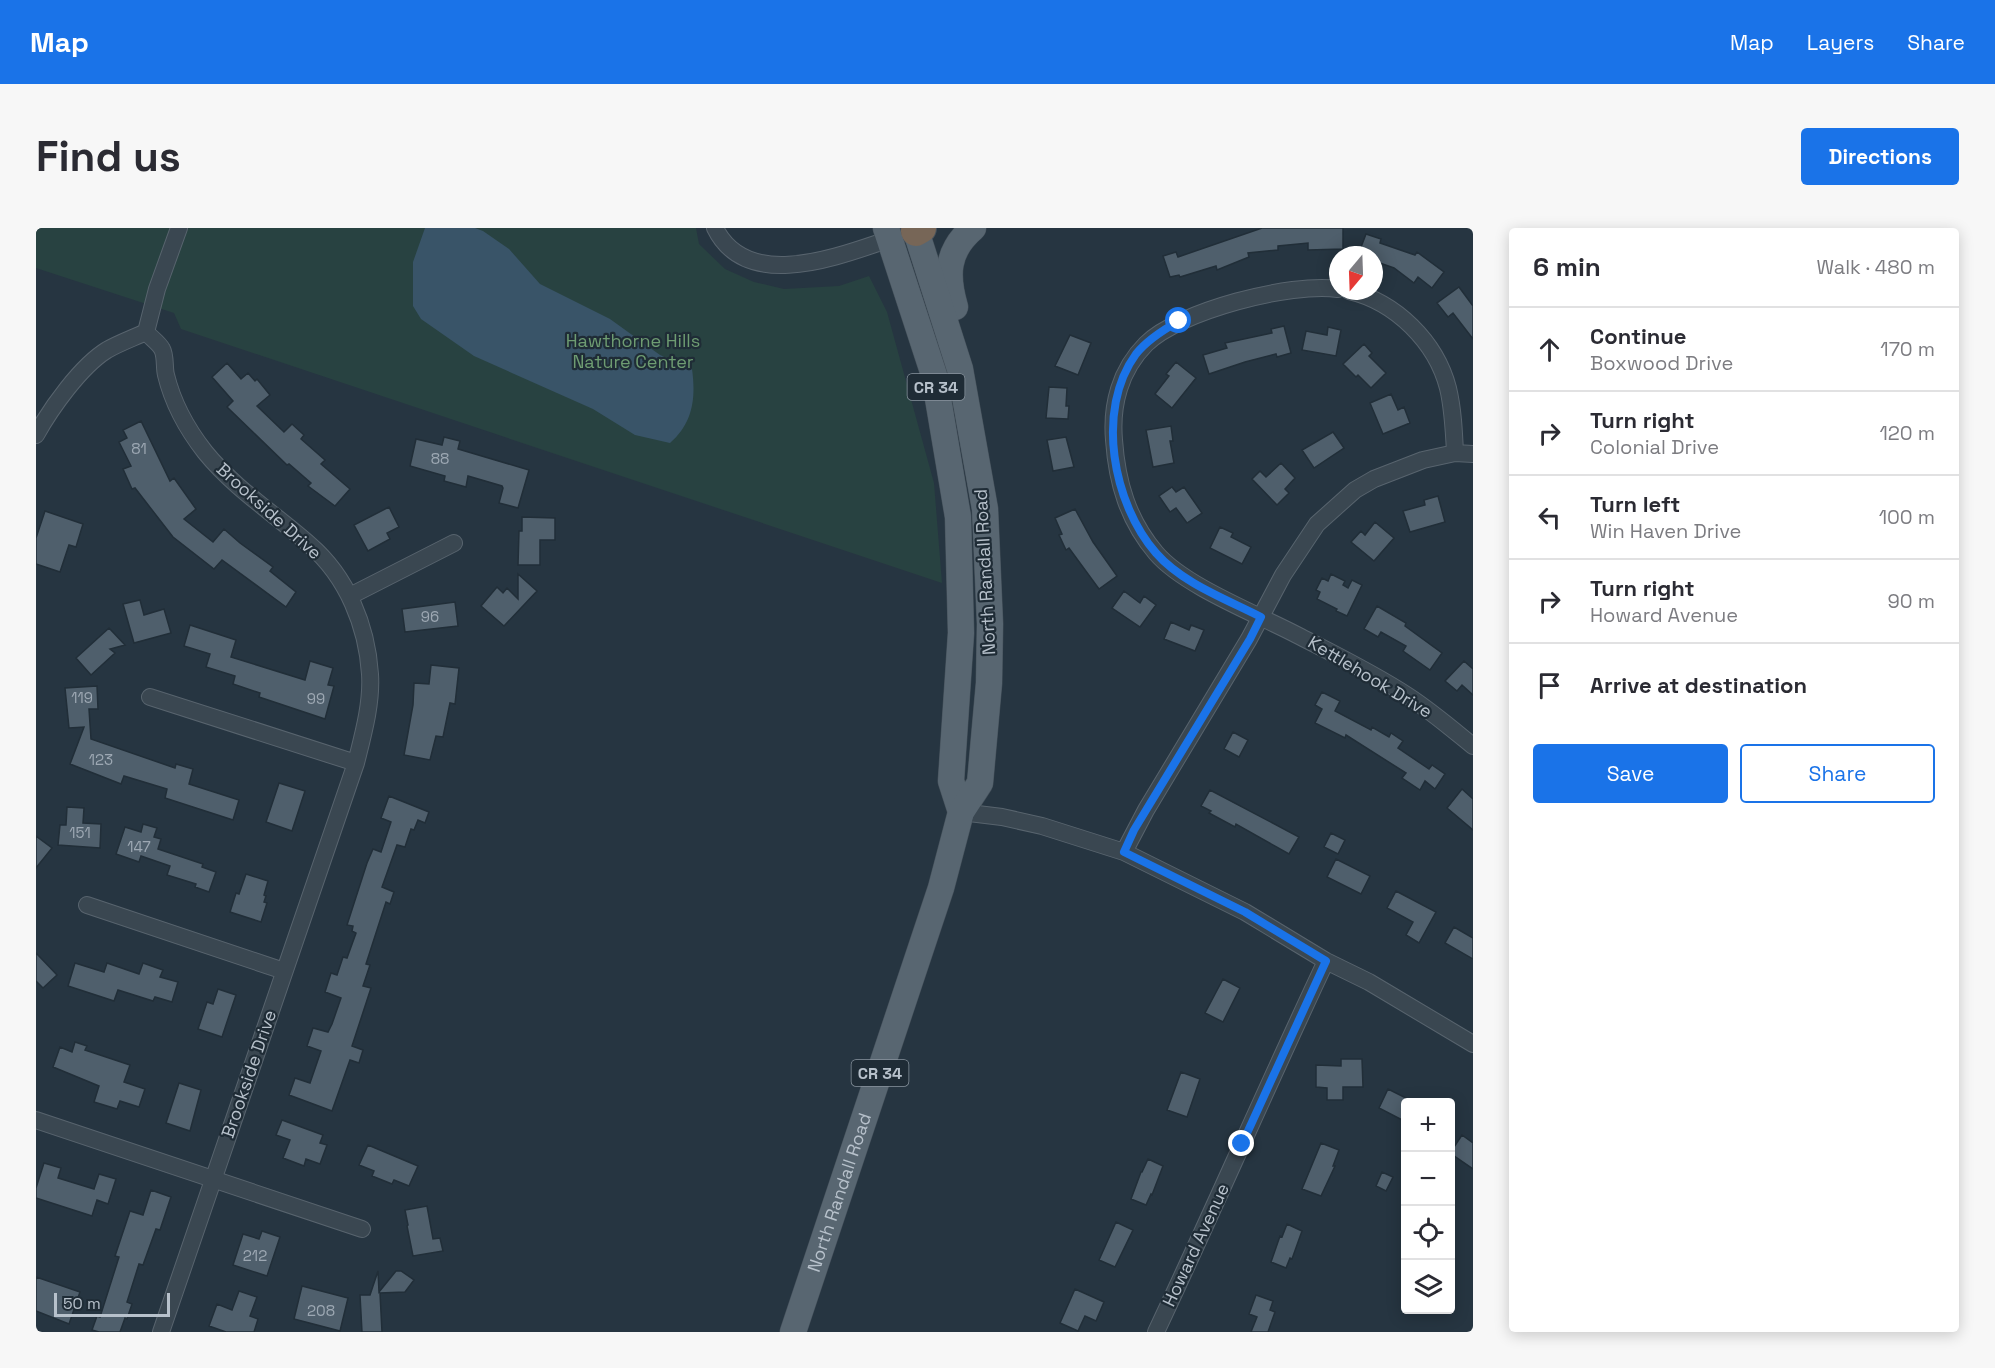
<!DOCTYPE html>
<meta charset="utf-8">
<style>
body{margin:0;font-family:"Space Grotesk",sans-serif;background:#f7f7f7;color:#2b2b33}
.controls{position:absolute;right:18px;bottom:18px;display:grid;overflow:hidden;border-radius:6px;box-shadow:0 3px 15px #0003}
.controls button{width:54px;height:54px;display:grid;place-items:center;padding:0;border:0;border-bottom:2px solid #e1e1e2;background:#fff;color:#2b2b33;font:30px sans-serif}
.compass{position:absolute;left:1293px;top:18px;width:54px;height:54px;border-radius:50%;background:#fff;box-shadow:0 3px 15px #0003;rotate:199deg}
.scale{position:absolute;left:18px;bottom:15px;width:116px;box-sizing:border-box;padding-left:6px;border:3px solid #b7c1cb;border-top:0;font-size:16px;line-height:21px;white-space:nowrap;color:#b7c1cb;-webkit-text-stroke:4px #1f2c36;paint-order:stroke}
.stop{position:absolute;width:18px;height:18px;margin:-14px;border:4px solid #1a73e8;border-radius:50%;background:#fff}
.stop.end{background:#1a73e8;border-color:#fff;box-shadow:0 2px 6px #0008}
.list{margin:0;padding:0;list-style:none}
h2{display:flex;justify-content:space-between;align-items:center;height:78px;margin:0;padding:0 24px;font-size:26px}
h2 small{font-size:20px;font-weight:400;color:#7c7c81}
.list li{display:grid;grid-template-columns:39px 1fr auto;gap:18px;align-items:center;box-sizing:border-box;height:84px;padding:0 24px;border-top:2px solid #e1e1e2}
.list b{display:block;font-size:22px;white-space:nowrap}
.list p{margin:0;font-size:20px;white-space:nowrap;color:#7c7c81}
.list em{font-size:20px;font-style:normal;color:#7c7c81}
.actions{display:flex;gap:12px;padding:18px 24px}
.actions a{flex:1;padding:14px 0;border:2px solid #1a73e8;border-radius:6px;text-align:center;font-size:21px;color:#1a73e8}
.actions .main{background:#1a73e8;color:#fff}
.icon{flex:none;width:33px;height:33px;fill:none;stroke:currentColor;stroke-width:2;stroke-linecap:round;stroke-linejoin:round}
.map{position:relative;flex:none;width:1437px;height:1104px;overflow:hidden;border-radius:6px}
header{display:flex;align-items:center;gap:36px;box-sizing:border-box;height:84px;padding:0 30px;background:#1a73e8;color:#fff}
header strong{font-size:28px}
nav{display:flex;gap:33px;margin-inline-start:auto;font-size:21px}
.intro{display:flex;align-items:center;justify-content:space-between;box-sizing:border-box;height:144px;padding:0 36px}
h1{margin:0;font-size:42px}
.button{padding:15px 27px;border-radius:6px;background:#1a73e8;color:#fff;font-size:21px;font-weight:700}
main{display:flex;gap:36px;padding:0 36px}
aside{flex:1;background:#fff;border-radius:6px;box-shadow:0 3px 15px #0003}
.map>svg:first-child{display:block}
.green{fill:#284241}
.water{fill:#395468}
.building{fill:#4f5f6c;stroke:#212e38;stroke-width:1.5}
.lines{fill:none;stroke-linecap:round;stroke-linejoin:round}
.street-casing{stroke:#58646e;stroke-width:18}
.primary-casing{stroke:#44505a;stroke-width:27}
.highway-casing{stroke:#45515b;stroke-width:32}
.street{stroke:#3a4751;stroke-width:16}
.primary{stroke:#586671;stroke-width:26}
.highway{stroke:#776657;stroke-width:30}
.route{stroke:#1a73e8;stroke-width:8}
.labels{text-anchor:middle;stroke-width:4.5;stroke-linejoin:round;paint-order:stroke}
.number-label{font-size:15px;fill:#9da8b3}
.shield{fill:#1f2c36;stroke:#89949e;stroke-width:1.5}
.shield-label{font-size:16px;font-weight:bold;fill:#b7c1cb}
.park-label{font-size:18px;fill:#6e9c72;stroke:#1f2c36}
.street-label{font-size:18px;fill:#b7c1cb;stroke:#1f2c36}
</style>
<header>
<strong>Map</strong>
<nav><a>Map</a><a>Layers</a><a>Share</a></nav>
</header>
<div class="intro"><h1>Find us</h1><a class="button">Directions</a></div>
<main>
<div class="map">
<svg width="1437" height="1104" viewBox="0 0 1437 1104">
<rect width="100%" height="100%" fill="#263541"/>
<path class="green" d="M0 0H660L663 16 689 41 718 54 748 61 803 58 833 48 851 84 898 255 906 355 145 101 138 85 0 40Z"/>
<path class="water" d="M389 0H439L447 3 473 21 504 56 574 91 624 127 656 141C660 170 657 195 634 215L599 207 557 181 438 128 385 91 377 78V34Z"/>
<path class="building" d="M1226 0H1307V21L1272 22V15L1242 18V22L1212 25 1213 29 1181 42 1180 38 1144 49 1143 47 1134 49 1127 28 1140 24 1142 29Z
M1330 6 1345 11 1344 15 1379 27 1381 24 1408 44 1396 60 1382 49 1378 55 1358 40 1338 33V27H1322Z
M1423 59 1437 78V111L1417 85 1412 89 1401 75Z
M1248 98 1255 125 1241 129 1240 126 1209 134 1173 146 1167 127 1191 120 1189 115 1236 105 1235 101Z
M1292 99 1305 102 1300 128 1266 122 1270 103 1291 107Z
M1034 107 1055 115 1042 147 1019 138Z
M1328 116 1336 125 1333 128 1350 145 1335 160 1322 147 1320 149 1307 136Z
M1140 134 1160 150 1136 180 1119 166 1133 148 1130 146Z
M191 135 205 151 212 145 219 153 221 151 234 167 221 178 248 204 256 196 268 207 265 211 289 232 285 236 314 261 299 278 272 258 275 255 253 236 251 237 191 179 197 173 176 149Z
M1013 159 1031 160 1030 178H1033L1032 191 1010 190Z
M1355 166 1362 182 1368 179 1374 195 1347 206 1334 175Z
M105 193 134 253 138 250 160 281 148 291 177 314 188 301 204 315 237 339 234 343 260 364 250 379 186 332 178 341 137 309 99 260 96 261 87 241 95 238 83 214 91 210 87 202Z
M1135 198 1137 213H1134L1138 235 1117 239 1110 202Z
M1297 204 1308 220 1278 240 1266 222Z
M408 209 424 213 422 221 493 242 482 280 463 275 467 260 466 258 432 248 430 259 408 253 409 248 374 238 380 211 406 217Z
M1030 209 1038 239 1017 243 1011 212Z
M1245 235 1259 250 1249 261 1253 265 1241 277 1216 251 1224 243 1230 249Z
M1136 259 1140 264 1148 259 1166 285 1151 295 1140 280 1134 284 1123 268Z
M1402 268 1409 294 1374 304 1367 283 1389 277 1388 272Z
M353 279 363 299 351 305 354 311 332 323 318 297Z
M1039 281 1057 314 1081 348 1063 361 1033 320 1030 322 1023 307 1026 306 1019 290Z
M9 283 47 296 40 319 33 317 24 344 0 336V310Z
M486 289 519 290V312H504V337H482L483 303H486Z
M1339 294 1358 310 1338 333 1315 314 1325 303 1329 307Z
M1184 299 1197 305 1195 309 1215 319 1206 336 1174 320Z
M482 346 501 363 468 398 445 378 461 359 467 365 471 360 482 371Z
M1295 346 1309 353 1307 357 1312 360 1316 352 1326 357 1311 388 1300 383 1301 381 1281 371 1284 364 1280 362 1286 350 1292 353Z
M1088 363 1104 375 1108 368 1120 377 1104 399 1076 380Z
M104 372 108 387 128 381 135 405 98 415 87 376Z
M419 374 422 398 369 404 366 381Z
M1341 378 1370 395 1369 398 1406 425 1394 442 1367 423 1370 418 1345 404 1342 409 1328 401Z
M1135 394 1153 402 1155 397 1168 402 1159 423 1128 411Z
M154 397 200 412 195 429 269 452 274 433 297 440 292 457 298 458 289 491 223 469 224 465 197 456 199 448 170 439 174 426 148 418Z
M73 400 89 417 74 421 79 425 55 447 40 430Z
M1428 433 1437 441V467L1426 457 1421 463 1409 453Z
M395 437 423 440 419 476 414 475 407 509 400 508 394 532 368 527 377 477 378 455 393 456Z
M61 458 62 481H53L55 511 139 540 140 536 157 541 153 556 203 572 197 592 129 570 131 561 88 548 85 556 34 536 48 499 33 500 29 460Z
M1286 464 1304 473 1299 483 1335 502 1336 499 1353 509 1355 505 1367 513 1362 520 1393 541 1396 537 1409 546 1399 561 1389 553 1384 562 1366 550 1370 545 1310 507 1309 510 1279 495 1286 481 1279 477Z
M1197 504 1212 512 1203 529 1188 521Z
M243 555 269 563 256 603 230 594Z
M1426 561 1437 571V602L1411 580Z
M1174 562 1263 609 1253 626 1200 596 1199 599 1173 585 1175 583 1165 578Z
M353 568 393 584 389 595 382 592 378 602 375 601 369 619 361 617 346 659 358 664 354 676 350 674 330 736 334 737 327 758 335 760 316 818 327 822 323 835 314 832 296 883 253 867 259 850 274 855 285 823 271 818 277 800 292 804 296 796 305 770 289 764 295 745 301 747 307 729 311 730 320 705 316 703 317 698 311 697 331 635 337 621 345 624 355 594 345 590Z
M31 579 48 580 47 595 65 596 64 620 22 617 24 597H30Z
M107 596 121 600 118 609 125 611 122 621 167 636 166 639 180 644 173 664 159 659 160 656 131 647 134 638 105 628 103 634 80 626 89 599 105 604Z
M1295 605 1309 612 1302 626 1288 619Z
M0 608 16 620 0 640Z
M1300 631 1334 648 1325 666 1291 649Z
M210 646 232 653 228 667 230 668 228 674 231 675 225 694 194 684 200 665 203 666Z
M1360 663 1400 684 1383 715 1370 707 1377 694 1351 680Z
M1418 699 1437 710V731L1409 715Z
M0 725 21 747 7 760 0 753Z
M39 735 68 744 71 735 103 746 107 735 127 742 124 749 142 754 136 774 119 769 117 773 82 762 78 773 32 758Z
M1187 751 1204 760 1187 794 1169 785Z
M182 761 200 767 186 809 162 801 171 774 177 776Z
M39 814 51 818 49 822 94 837 88 854 109 861 103 879 84 873 81 881 58 874 63 858 17 839 24 819 36 824Z
M1305 831H1326L1327 859H1307V872H1291V860L1280 859V837L1305 838Z
M1145 844 1164 851 1151 889 1131 882Z
M143 855 165 862 154 903 130 895Z
M1352 861 1370 870V894L1343 880Z
M246 892 287 907 284 915 291 917 284 936 270 931 268 938 247 930 254 912 240 907Z
M1426 907 1437 915V941L1414 925Z
M1285 915 1303 922 1297 938H1299L1285 968 1266 961Z
M332 917 382 938 373 958 358 952 356 956 336 948 338 943 323 937Z
M1112 931 1127 938 1116 967 1115 966 1110 977 1095 971 1105 944H1106Z
M8 935 25 940 22 950 58 961 63 946 80 951 72 976 61 972 56 988 0 970V960Z
M1346 944 1357 949 1350 963 1340 958Z
M115 962 135 969 124 1002 120 1001 107 1037 103 1036 91 1074 96 1076 91 1091 89 1090 84 1104H63L56 1102 61 1088 64 1089 83 1029 79 1028 94 983 107 987Z
M391 978 397 1011 404 1010 407 1023 377 1028 371 998 372 997 369 982Z
M1080 994 1097 1002 1079 1039 1063 1032Z
M1251 996 1266 1003 1256 1031 1254 1030 1250 1040 1235 1034 1244 1008 1246 1009Z
M226 1003 244 1009 231 1048 197 1037 207 1006 223 1011Z
M342 1043 343 1064 360 1043H365L378 1052 369 1064 344 1065 346 1104H326L324 1067H334Z
M0 1049 44 1064 33 1096 0 1083Z
M266 1058 312 1070 304 1103 258 1091Z
M1039 1061 1068 1074 1060 1093 1049 1088 1042 1103 1024 1095Z
M203 1063 221 1069 214 1088 222 1091 218 1104H190L173 1098 181 1076 196 1082Z
M1220 1067 1237 1073 1234 1082 1239 1084 1232 1104H1215L1221 1089 1213 1086Z"/>
<g class="lines">
<defs>
<path id="street" d="M679 0C711 65 803 28 854 11
M1302 61C1255 54 1143 83 1110 116 1084 142 1075 177 1078 212 1081 255 1092 292 1120 325 1148 358 1221 386 1261 407 1298 426 1337 445 1372 468 1395 483 1416 501 1437 518
M1313 63C1360 74 1400 114 1412 160 1417 181 1418 203 1419 225
M0 207C15 180 45 138 71 122 83 115 97 110 110 104
M314 368 418 315
M114 469 320 535
M925 584 966 589 1006 598 1088 624 1209 684 1290 733 1333 754 1437 816
M1088 624 1110 582 1213 411 1247 347 1281 296 1319 262 1338 251 1387 232 1419 225 1437 226
M51 677 248 743
M0 892 326 1001
M125 1104 320 535C327 507 336 475 334 446 331 398 311 349 274 317 239 286 199 261 169 224 151 201 137 176 130 147 128 140 130 128 126 121 123 115 114 109 110 104L121 61 143 0
M1120 1104C1178 981 1232 856 1290 733"/>
<g id="primary">
<path d="M850 0 898 147 922 289 925 405 915 553 925 584"/>
<path d="M919 79C910 48 910 23 937 0"/>
<path id="s1" d="M757 1104 905 660 925 584 944 555 953 455 954 396 949 281 924 141 879 0"/>
</g>
<path id="highway" d="M880 3 885 0"/>
</defs>
<use href="#street" class="street-casing"/>
<use href="#primary" class="primary-casing"/>
<use href="#highway" class="highway-casing"/>
<use href="#street" class="street"/>
<use href="#primary" class="primary"/>
<use href="#highway" class="highway"/>
</g>
<g class="lines">
<path class="route" d="M1143 93C1127 102 1111 112 1100 126 1059 182 1077 276 1120 325 1146 355 1190 371 1225 389L1214 411 1098 602 1088 624 1209 684 1290 733 1206 916"/>
</g>
<g class="labels">
<g class="number-label">
<text x="103" y="226">81</text>
<text x="404" y="236">88</text>
<text x="394" y="394">96</text>
<text x="46" y="475">119</text>
<text x="280" y="476">99</text>
<text x="65" y="537">123</text>
<text x="44" y="610">151</text>
<text x="103" y="624">147</text>
<text x="219" y="1033">212</text>
<text x="285" y="1088">208</text>
</g>
<g class="shield">
<rect x="871.5" y="146" width="57" height="26" rx="4.5"/>
<rect x="815.5" y="832" width="57" height="26" rx="4.5"/>
</g>
<g class="shield-label">
<text x="900" y="165">CR 34</text>
<text x="844" y="851">CR 34</text>
</g>
<g class="park-label">
<text x="597" y="119">Hawthorne Hills<tspan x="597" dy="21">Nature Center</tspan></text>
</g>
<g class="street-label">
<text transform="translate(233 283) rotate(42)" y="6">Brookside Drive</text>
<text transform="translate(949 344) rotate(-93)" y="6">North Randall Road</text>
<text transform="translate(1334 449) rotate(31)" y="6">Kettlehook Drive</text>
<text transform="translate(213 846) rotate(-71)" y="6">Brookside Drive</text>
<text dy="6" stroke="none"><textPath href="#s1" startOffset="147">North Randall Road</textPath></text>
<text transform="translate(1160 1017) rotate(-65)" y="6">Howard Avenue</text>
</g>
</g>
</svg>
<div class="controls">
<button>+</button>
<button>−</button>
<button><svg class="icon" aria-label="locate" viewBox="0 0 24 24"><circle cx="12" cy="12" r="6"/><path d="M12 2v4M12 18v4M2 12h4M18 12h4"/></svg></button>
<button><svg class="icon" aria-label="layers" viewBox="0 0 24 24"><path d="M12 4l9 5-9 5-9-5zM3 14l9 5 9-5"/></svg></button>
</div>
<svg class="compass" viewBox="-18 -18 36 36"><path d="M0-13l5 13h-10z" fill="#e53935"/><path d="M0 13l5-13h-10z" fill="#7c7c81"/></svg>
<div class="scale">50 m</div>
<div class="stop" style="left:1143px;top:93px"></div>
<div class="stop end" style="left:1206px;top:916px"></div>
</div>
<aside>
<h2>6 min<small>Walk · 480 m</small></h2>
<ul class="list">
<li><svg class="icon" aria-label="ahead" viewBox="0 0 24 24"><path d="M12 20V5M6 11l6-6 6 6"/></svg><div><b>Continue</b><p>Boxwood Drive</p></div><em>170 m</em></li>
<li><svg class="icon" aria-label="right" viewBox="0 0 24 24"><path d="M7 20v-9h11M14 6l5 5-5 5"/></svg><div><b>Turn right</b><p>Colonial Drive</p></div><em>120 m</em></li>
<li><svg class="icon" aria-label="left" viewBox="0 0 24 24"><path d="M17 20v-9H6M10 6l-5 5 5 5"/></svg><div><b>Turn left</b><p>Win Haven Drive</p></div><em>100 m</em></li>
<li><svg class="icon" aria-label="right" viewBox="0 0 24 24"><path d="M7 20v-9h11M14 6l5 5-5 5"/></svg><div><b>Turn right</b><p>Howard Avenue</p></div><em>90 m</em></li>
<li><svg class="icon" aria-label="arrive" viewBox="0 0 24 24"><path d="M6 21V4h12l-3 4 3 4H6"/></svg><div><b>Arrive at destination</b></div></li>
</ul>
<div class="actions"><a class="main">Save</a><a>Share</a></div>
</aside>
</main>
